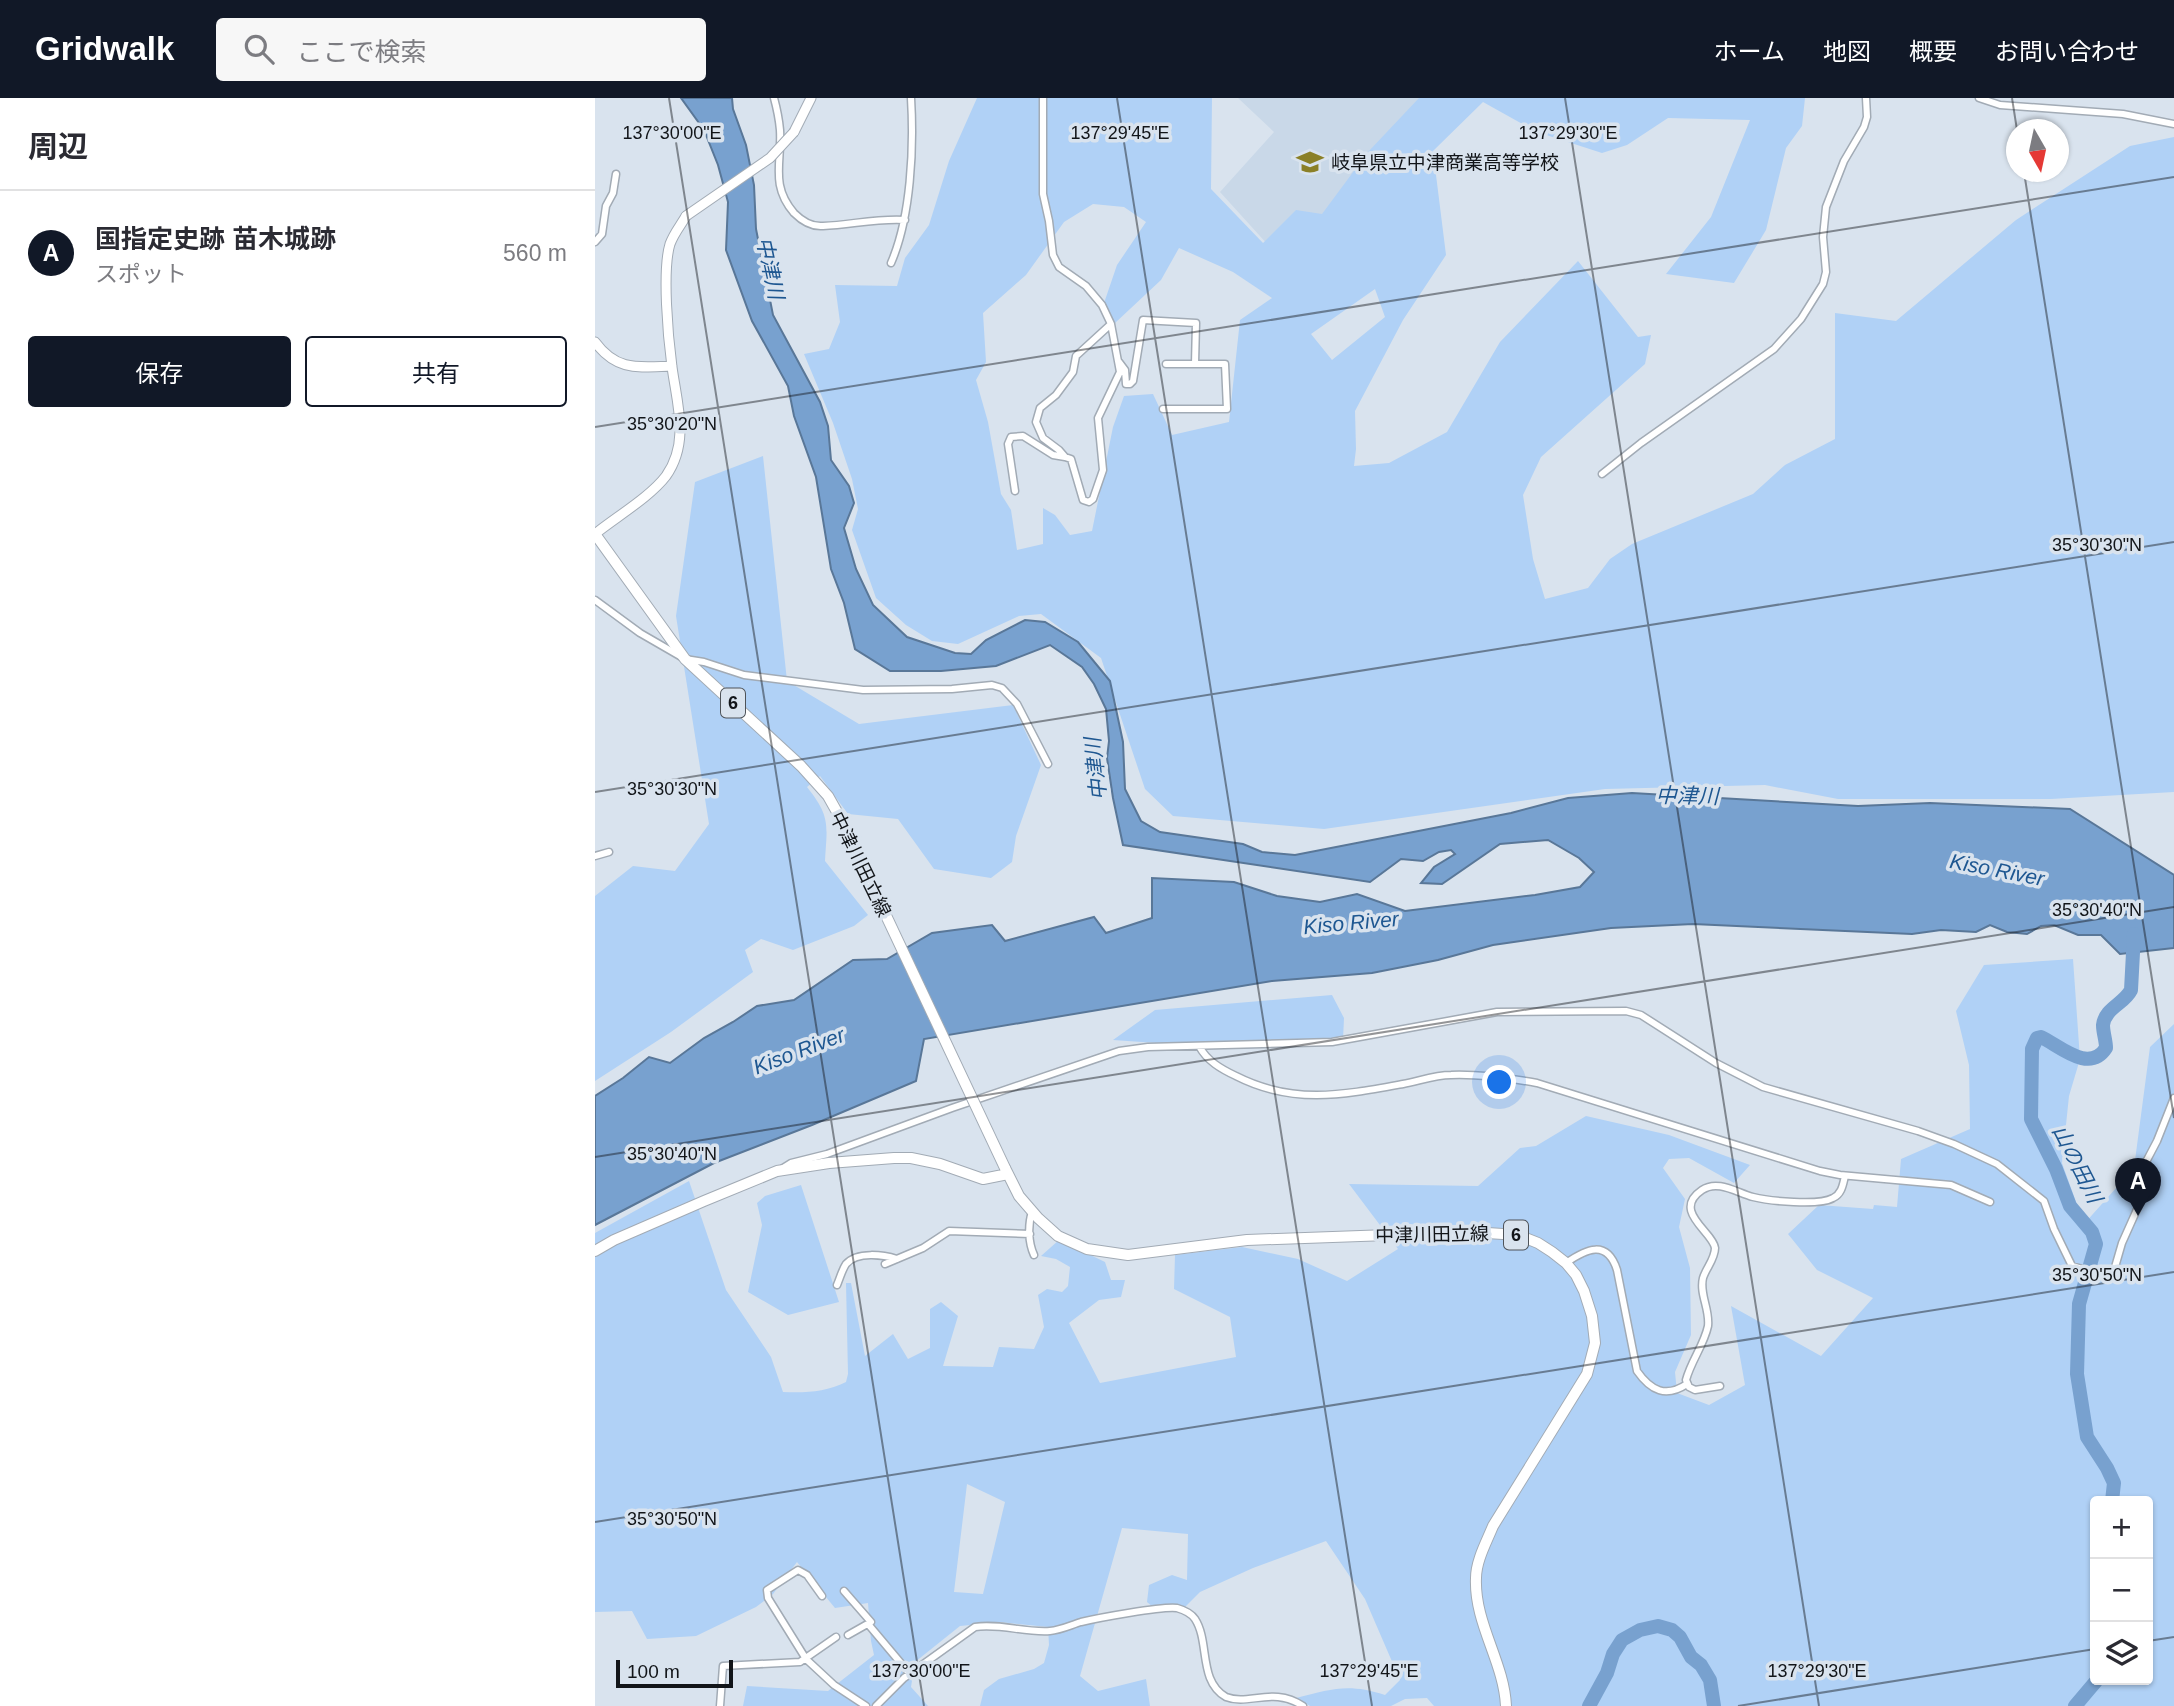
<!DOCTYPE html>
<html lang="ja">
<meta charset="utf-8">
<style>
body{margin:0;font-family:Arial,"Noto Sans JP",sans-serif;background:#f7f7f7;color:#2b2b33}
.controls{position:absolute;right:21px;bottom:21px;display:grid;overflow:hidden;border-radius:7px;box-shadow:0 2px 5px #0004}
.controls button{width:63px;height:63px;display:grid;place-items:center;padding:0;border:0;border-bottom:2px solid #e1e1e2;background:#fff;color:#2b2b33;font:35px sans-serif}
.compass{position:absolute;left:1411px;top:21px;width:63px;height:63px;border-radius:50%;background:#fff;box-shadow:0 2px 5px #0004;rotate:171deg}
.scale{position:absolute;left:21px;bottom:18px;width:117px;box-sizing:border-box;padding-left:7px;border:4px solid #121519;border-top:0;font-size:19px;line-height:24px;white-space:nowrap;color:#121519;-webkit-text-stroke:5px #d9e3ee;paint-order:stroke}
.you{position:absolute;left:905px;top:985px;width:24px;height:24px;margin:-18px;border:5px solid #fff;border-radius:50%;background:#1a73e8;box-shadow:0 0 0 10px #1a73e833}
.badge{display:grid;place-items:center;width:46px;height:46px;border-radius:50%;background:#111827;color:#fff;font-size:23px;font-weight:700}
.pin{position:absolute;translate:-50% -58px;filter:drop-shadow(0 2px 4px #0008)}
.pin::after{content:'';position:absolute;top:37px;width:24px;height:21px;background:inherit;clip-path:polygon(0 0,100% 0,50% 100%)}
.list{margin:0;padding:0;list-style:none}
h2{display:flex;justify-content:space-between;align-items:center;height:91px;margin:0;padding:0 28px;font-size:30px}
h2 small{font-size:23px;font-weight:400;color:#7c7c81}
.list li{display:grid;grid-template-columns:46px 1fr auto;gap:21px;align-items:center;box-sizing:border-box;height:126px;padding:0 28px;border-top:2px solid #e1e1e2}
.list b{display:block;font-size:26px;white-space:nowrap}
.list p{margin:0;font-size:23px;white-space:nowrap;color:#7c7c81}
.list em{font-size:23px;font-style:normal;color:#7c7c81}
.actions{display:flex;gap:14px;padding:21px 28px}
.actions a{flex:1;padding:16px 0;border:2px solid #111827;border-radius:7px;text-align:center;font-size:24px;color:#111827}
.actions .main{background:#111827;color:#fff}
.icon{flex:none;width:38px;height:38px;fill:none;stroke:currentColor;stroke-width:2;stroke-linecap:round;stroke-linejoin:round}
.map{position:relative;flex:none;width:1579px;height:1608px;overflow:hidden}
header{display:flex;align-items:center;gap:42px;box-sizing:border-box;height:98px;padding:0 35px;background:#111827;color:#fff}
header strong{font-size:33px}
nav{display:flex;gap:38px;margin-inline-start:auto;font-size:24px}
.search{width:490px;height:63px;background:#f7f7f7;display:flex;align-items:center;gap:18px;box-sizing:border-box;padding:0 24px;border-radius:7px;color:#7c7c81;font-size:26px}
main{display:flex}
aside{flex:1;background:#fff}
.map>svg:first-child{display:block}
.built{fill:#c9d8e8}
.green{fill:#b0d1f6;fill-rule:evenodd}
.water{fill:#78a1cf;stroke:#597798;stroke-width:2}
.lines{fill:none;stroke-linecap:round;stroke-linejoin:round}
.river{stroke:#78a1cf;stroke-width:14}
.street-casing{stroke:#a2abb5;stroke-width:9}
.secondary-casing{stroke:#a2abb5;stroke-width:11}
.primary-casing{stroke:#a2abb5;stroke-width:12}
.street{stroke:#fff;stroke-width:6}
.secondary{stroke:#fff;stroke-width:9}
.primary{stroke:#fff;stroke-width:10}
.secondary-bridge-casing{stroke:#a2abb5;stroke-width:11;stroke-linecap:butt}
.primary-bridge-casing{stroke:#a2abb5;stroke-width:12;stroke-linecap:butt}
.secondary-bridge{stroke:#fff;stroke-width:9}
.primary-bridge{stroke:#fff;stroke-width:10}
.ticks{fill:none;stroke:#121519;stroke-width:2;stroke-opacity:0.45}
.labels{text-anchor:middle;stroke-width:7;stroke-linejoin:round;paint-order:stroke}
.shield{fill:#d9e3ee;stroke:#4e5359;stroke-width:2}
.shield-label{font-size:18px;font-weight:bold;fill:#121519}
.poi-label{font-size:19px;fill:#121519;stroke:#d9e3ee;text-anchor:start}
.street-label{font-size:19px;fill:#121519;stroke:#d9e3ee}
.water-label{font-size:21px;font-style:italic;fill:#1e5791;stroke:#d9e3ee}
.ticks-label{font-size:18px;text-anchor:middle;fill:#121519;stroke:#d9e3ee;stroke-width:7;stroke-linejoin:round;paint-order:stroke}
</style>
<header>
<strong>Gridwalk</strong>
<div class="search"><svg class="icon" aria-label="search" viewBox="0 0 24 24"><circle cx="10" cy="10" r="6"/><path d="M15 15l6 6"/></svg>ここで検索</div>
<nav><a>ホーム</a><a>地図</a><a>概要</a><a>お問い合わせ</a></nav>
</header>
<main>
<aside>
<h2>周辺<small></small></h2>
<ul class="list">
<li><span class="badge">A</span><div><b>国指定史跡 苗木城跡</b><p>スポット</p></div><em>560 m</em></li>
</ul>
<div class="actions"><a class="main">保存</a><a>共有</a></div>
</aside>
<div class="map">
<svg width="1579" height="1608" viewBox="0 0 1579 1608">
<rect width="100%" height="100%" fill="#d9e3ee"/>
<path class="built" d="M643 0H835L729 119 674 148 625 94 679 34Z"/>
<path class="green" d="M382 0H617L616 91 668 145 701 112 727 116 773 54 824 0H1210L1207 28 1191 50 1171 132 1139 185 1071 176 1116 119 1155 22 1073 20 1032 47 1007 55 942 34 888 4 838 53 851 157 808 222 760 313 761 351 759 368 794 365 852 334 905 244 983 163 1043 239 1056 237 1050 266 946 359 928 397 938 461 950 501 993 490 1015 461 1037 446 1158 396 1190 367 1240 341V215L1301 223 1421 122 1535 48 1579 39V694L1456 701H1243L1170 687 1010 691 729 731 578 718 550 691 506 560 446 516 424 518 363 546 337 543 311 527 281 500 257 432 263 411 257 381 238 325 209 256 234 251 245 224 240 187 302 188 310 160 334 127 354 63ZM498 106 529 109 551 124 522 167 508 208 520 225 566 182 584 150 638 174 677 200 645 222 634 324 577 337 558 296 529 298 518 329 497 433 475 437 460 417 448 410V446L422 452 416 412 406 396 393 324 381 282 391 264 388 215 431 177 469 124ZM780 191 790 219 737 262 716 236Z
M168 358 192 583 264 626 418 607 446 667 421 738 417 764 396 780 339 771 303 721 253 716 225 678 212 689C236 719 232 727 230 763L273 817 259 828 198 852 166 841 150 852 158 874 76 934 0 983V798L38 768 80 773 114 726 81 518 100 384Z
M1478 861 1485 961 1474 998 1467 1065 1489 1126 1539 1070 1555 949 1579 926V1608H839L832 1600 810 1601 796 1608H715L701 1600C737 1591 753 1585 790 1597L805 1582 770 1501 731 1443 658 1470 605 1494 589 1510H559L552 1504 554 1487 577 1477 592 1482 593 1436 527 1430 485 1578 503 1593 551 1581 555 1608H385L389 1592 404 1581 439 1571 449 1565 454 1547 453 1529 405 1524 365 1528 320 1564 316 1589 333 1608H148L152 1588 233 1593 279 1557 276 1543 273 1505 240 1510 202 1464 178 1496 161 1509 101 1538 52 1541 37 1513 0 1514V1135L94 1083 131 1192 176 1259 188 1294C211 1295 231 1294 251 1284L253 1276 251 1185H256L270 1258 298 1236 313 1261 335 1250V1211L346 1204 363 1218 348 1268 398 1269 404 1249 439 1251 449 1229 443 1197 452 1191 467 1194 473 1188 475 1169 461 1161 446 1158 464 1142 510 1164 516 1182H530L526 1199 504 1202 474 1225 505 1285 641 1259 635 1219 579 1191 580 1157 647 1149 703 1161 752 1183 803 1151 754 1086 883 1088 925 1050 941 1048 991 1018 1074 1037 1155 1067 1139 1085 1094 1060 1074 1061 1068 1070 1090 1101 1084 1129 1095 1170 1096 1237 1080 1274 1082 1295 1114 1307 1150 1287 1136 1208 1226 1258 1278 1200 1222 1172 1193 1136 1224 1107 1278 1111 1279 1107 1302 1109 1306 1061 1375 1031 1374 967 1361 913 1389 867ZM372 1386 410 1404 388 1496 359 1494ZM1500 1403H1553V1582H1500Z
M737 897 749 920 748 942 649 951 518 942 560 912Z
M206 1087 244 1204 193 1217 153 1194 167 1127 162 1105 170 1098Z"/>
<path class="water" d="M86 0H137L138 11 151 47 159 87 161 131 178 217 225 304 233 328 236 362 254 388 259 405 249 430 261 471 278 507 312 539 360 555 376 556 391 542 430 522 450 524 483 544 515 583 528 644 530 691 546 723 565 734 648 746 667 754 700 757 916 715 973 700 1037 695 1263 708 1335 705 1475 711 1579 777V850L1525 856 1506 837H1483L1459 827 1446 828 1432 836 1412 834 1395 827 1381 834 1346 832 1317 836 1098 826 1016 830 898 847 843 862 777 875 677 883 329 941 321 983 217 1027 119 1065 0 1127V998L28 980 54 959 75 965 109 940 138 924 162 908 199 902 258 862 292 861 337 835 397 827 410 843 499 819 511 835 557 820V780L639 784 682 798 725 804 762 796 810 813 940 797 985 789 999 774 984 760 953 742 905 746 847 786 826 785 839 769 860 756 856 752 844 754 828 763 806 761 775 784 528 747 518 700 512 660 514 643 511 611 499 586 487 569 455 547 401 568 346 573H295L260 551 249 505 236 471 221 379 199 318 193 288 157 223 131 152 133 104 123 67 109 32Z"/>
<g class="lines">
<path class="river" d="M1517 1403 1519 1385 1512 1370 1492 1339 1482 1276 1484 1206 1501 1146 1497 1134 1475 1108 1461 1071 1436 1021 1437 951 1442 940 1446 939C1465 948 1494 976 1511 950 1511 942 1508 935 1508 927 1510 910 1529 906 1536 892L1539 836
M994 1608 1012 1575 1018 1556 1027 1542 1045 1532 1063 1528 1077 1532 1085 1539 1096 1559 1106 1567 1115 1582 1119 1608
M1480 1608 1502 1582"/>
<defs>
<path id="street" d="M179 0C182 11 184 21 185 32 187 65 175 87 199 115 207 123 217 129 228 128 256 127 282 120 310 122
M1384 0 1405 7 1528 16 1579 26
M0 144 7 136 11 108 18 95 21 76
M296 165C316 119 319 50 316 0
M524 264 530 272 531 286H535L538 283 548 222 601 225 600 266
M568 311H632L630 266H571
M470 359 476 361 488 402 494 404 498 401 508 372 503 320 525 274 516 226
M1007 376 1046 345 1179 251 1206 221 1228 186 1231 174 1228 139 1231 109 1249 63 1269 29 1272 19 1271 0
M420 393 413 346 416 339 428 338 458 357 470 359 464 352 448 340 441 324 445 310 461 297 478 274 481 258 516 226 507 207 491 188 464 169 458 157 454 123 448 96V0
M0 502 45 535 90 561 109 564 149 577 268 592 357 591 397 587 407 590 422 606 453 666
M0 758 14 754
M604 948C612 963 626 971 641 978 698 1007 748 997 808 986 824 983 840 977 856 977 884 976 914 980 942 985L1225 1073 1245 1077 1356 1087 1395 1104
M188 1070 196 1065 232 1056 357 1010 524 953 553 949 737 944 902 914 1031 913 1046 917 1121 965 1168 989 1323 1033 1359 1046 1402 1066 1449 1103 1459 1131 1477 1168 1514 1179 1518 1176 1527 1145 1544 1107 1552 1062 1562 1043 1579 1000
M437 1114C433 1126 433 1144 439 1157
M971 1165C991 1151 1012 1141 1022 1172L1042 1273C1056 1293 1071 1300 1092 1286
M290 1166 328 1150 354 1133 435 1136
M242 1187C245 1180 247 1172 251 1166 262 1153 289 1157 302 1161
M1125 1288 1100 1292 1094 1289 1091 1282C1096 1263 1109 1247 1113 1228 1115 1211 1104 1196 1108 1180 1111 1170 1120 1161 1120 1150 1118 1134 1076 1113 1107 1092 1123 1081 1142 1095 1158 1099 1174 1103 1224 1108 1238 1100 1247 1096 1248 1086 1250 1078
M249 1493 276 1524 253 1537
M227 1498 212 1477 203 1472 172 1492 173 1500 211 1561 239 1587 271 1608
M273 1526 315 1576
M125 1608 128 1568 205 1564 241 1539
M281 1608 309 1580 380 1529C405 1525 430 1535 455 1533 466 1532 476 1527 486 1524 503 1520 567 1508 582 1510 589 1512 596 1515 600 1521 615 1544 603 1583 631 1599 654 1608 678 1588 708 1608"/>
<path id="secondary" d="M199 34 216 0
M0 244C22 274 44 269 77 268
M0 436C21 419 55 399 71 378 95 344 82 306 77 269 73 239 67 172 75 146 79 135 86 127 91 118"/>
<path id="primary" d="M0 436 90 561 206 668 233 698 251 730 271 775
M410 1070 424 1098 443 1120 463 1138 492 1151 533 1157 652 1142 877 1134 923 1137 943 1145 957 1154 971 1165 981 1177 989 1193 997 1218 1000 1245 992 1276 898 1428C891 1445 881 1463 881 1480 879 1525 909 1564 911 1608
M0 1153 19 1142 109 1103 182 1073 234 1065 299 1060H316L345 1066 388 1081 413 1076"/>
</defs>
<use href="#street" class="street-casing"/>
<use href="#secondary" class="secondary-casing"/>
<use href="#primary" class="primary-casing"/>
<use href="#street" class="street"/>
<use href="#secondary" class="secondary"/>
<use href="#primary" class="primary"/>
<defs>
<path id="secondary-bridge" d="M91 118 175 60 199 34"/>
<path id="primary-bridge" d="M271 775 410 1070"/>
</defs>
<use href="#secondary-bridge" class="secondary-bridge-casing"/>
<use href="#primary-bridge" class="primary-bridge-casing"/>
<use href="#secondary-bridge" class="secondary-bridge"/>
<use href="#primary-bridge" class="primary-bridge"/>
</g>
<path class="ticks" d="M74 0 329 1608M522 0 777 1608M970 0 1224 1608M1417 0 1422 32M1429 74 1579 1020M0 329 1579 79M0 694 1579 444M0 1059 1579 809M0 1424 1579 1174M1553 1543 1579 1539M1143 1608 1500 1551"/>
<defs>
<symbol id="school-bare" viewBox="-9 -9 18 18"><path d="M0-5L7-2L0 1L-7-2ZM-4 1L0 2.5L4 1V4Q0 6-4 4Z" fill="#8b8027" stroke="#d9e3ee" stroke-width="2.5" paint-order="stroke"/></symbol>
</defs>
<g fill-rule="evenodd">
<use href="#school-bare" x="696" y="45" width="38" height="38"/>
</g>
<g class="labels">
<g class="shield">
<rect x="126" y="590.5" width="24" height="29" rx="5"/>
<rect x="909" y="1122.5" width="24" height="29" rx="5"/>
</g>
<g class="shield-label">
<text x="138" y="611">6</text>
<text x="921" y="1143">6</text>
</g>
<g class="poi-label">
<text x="736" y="71">岐阜県立中津商業高等学校</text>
</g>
<g class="street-label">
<text transform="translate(266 766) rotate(64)" y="7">中津川田立線</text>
<text transform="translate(837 1136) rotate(-1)" y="7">中津川田立線</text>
</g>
<g class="water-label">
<text transform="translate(175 170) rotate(78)" y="7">中津川</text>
<text transform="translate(501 671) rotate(-96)" y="7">中津川</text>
<text transform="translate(1092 698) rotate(1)" y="7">中津川</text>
<text transform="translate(1402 772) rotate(11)" y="7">Kiso River</text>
<text transform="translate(756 825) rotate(-5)" y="7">Kiso River</text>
<text transform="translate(204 953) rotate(-21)" y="7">Kiso River</text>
<text transform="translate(1482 1066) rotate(63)" y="7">山の田川</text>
</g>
</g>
<g class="ticks-label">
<text x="77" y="41">137°30'00"E</text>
<text x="525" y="41">137°29'45"E</text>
<text x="973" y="41">137°29'30"E</text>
<text x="77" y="332">35°30'20"N</text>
<text x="1502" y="453">35°30'30"N</text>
<text x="77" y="697">35°30'30"N</text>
<text x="1502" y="818">35°30'40"N</text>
<text x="77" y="1062">35°30'40"N</text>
<text x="1502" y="1183">35°30'50"N</text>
<text x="77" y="1427">35°30'50"N</text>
<text x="326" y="1579">137°30'00"E</text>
<text x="774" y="1579">137°29'45"E</text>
<text x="1222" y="1579">137°29'30"E</text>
</g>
</svg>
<div class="controls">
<button>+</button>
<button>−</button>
<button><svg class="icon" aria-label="layers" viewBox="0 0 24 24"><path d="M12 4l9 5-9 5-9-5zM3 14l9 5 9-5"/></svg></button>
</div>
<svg class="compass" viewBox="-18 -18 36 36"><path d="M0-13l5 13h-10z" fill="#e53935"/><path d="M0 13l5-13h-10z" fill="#7c7c81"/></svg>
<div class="scale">100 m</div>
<div class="you"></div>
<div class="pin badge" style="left:1543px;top:1118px">A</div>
</div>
</main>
